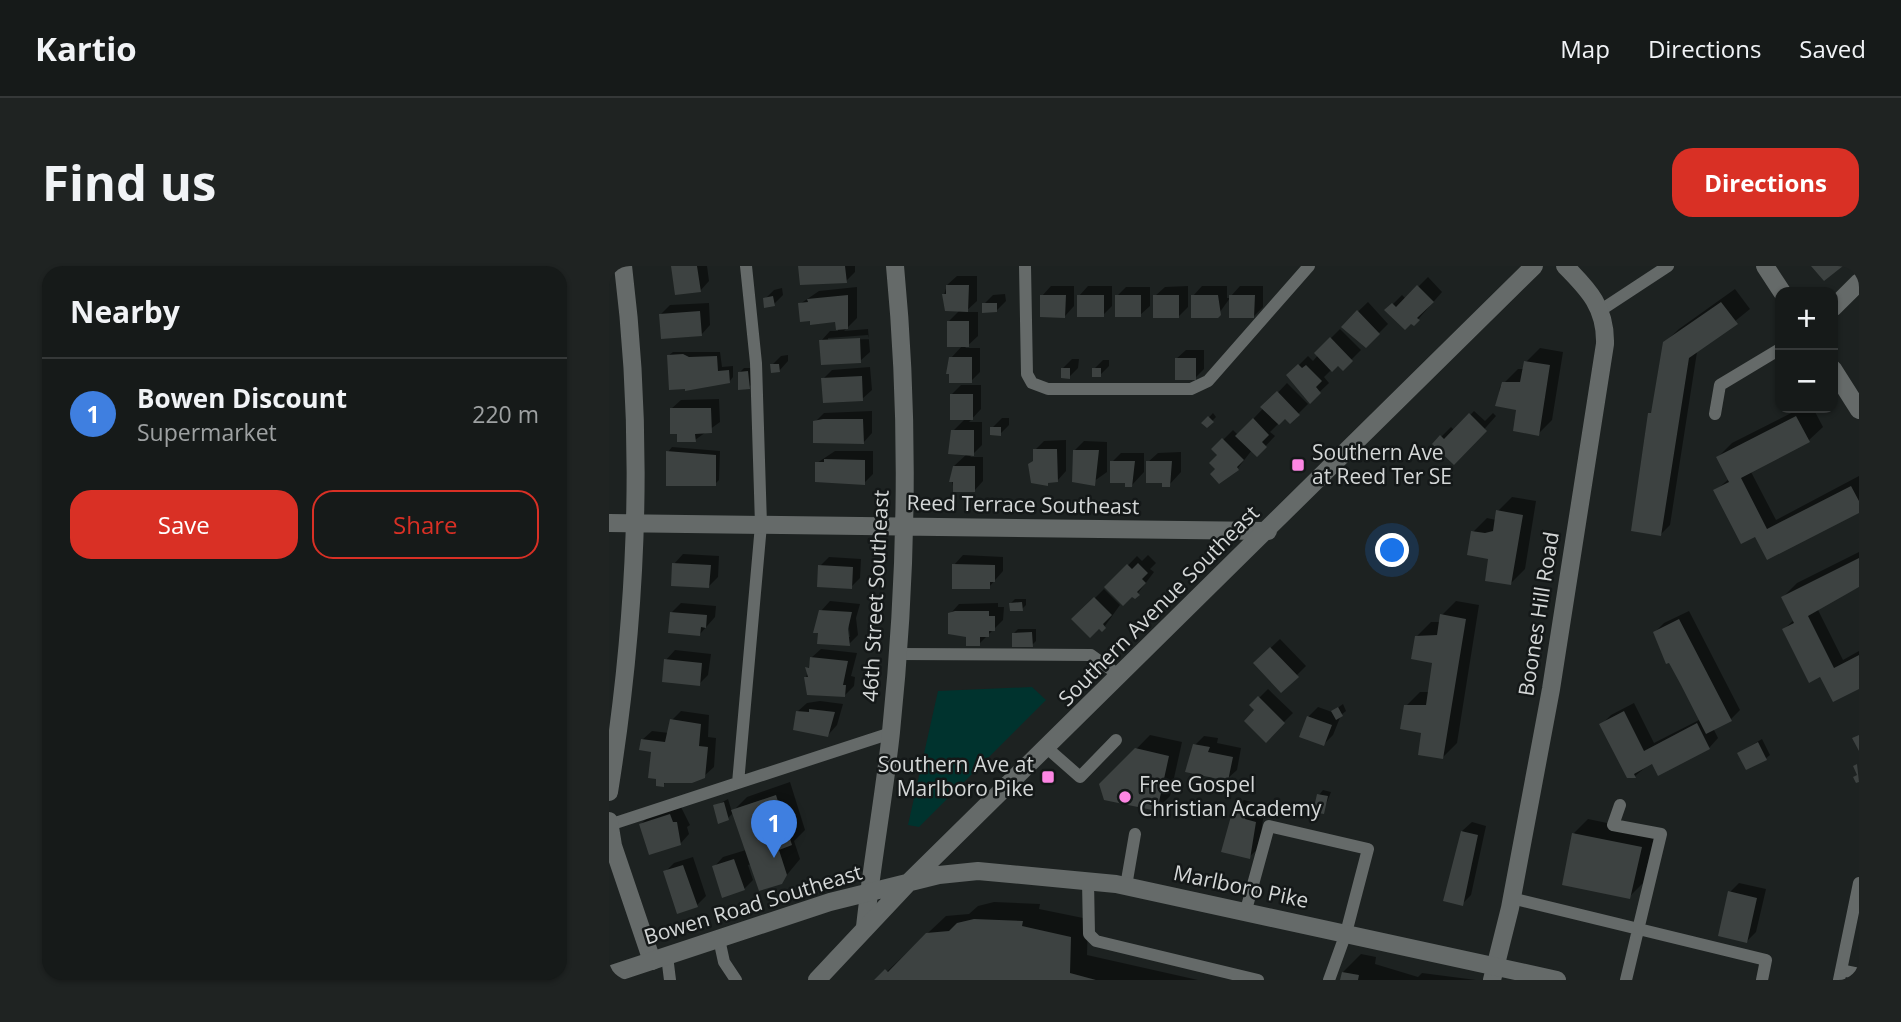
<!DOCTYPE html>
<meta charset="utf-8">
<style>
body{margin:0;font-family:"Open Sans",sans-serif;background:#1f2322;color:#f1f3f6}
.controls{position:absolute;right:21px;top:21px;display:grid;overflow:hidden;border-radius:14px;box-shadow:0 2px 5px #0004}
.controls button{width:63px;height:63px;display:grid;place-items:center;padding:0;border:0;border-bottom:2px solid #353838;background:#161a19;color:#f1f3f6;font:35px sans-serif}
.you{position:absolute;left:784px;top:285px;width:24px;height:24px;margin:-18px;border:5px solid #fff;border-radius:50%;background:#1a73e8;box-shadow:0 0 0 10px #1a73e833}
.badge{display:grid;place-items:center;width:46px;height:46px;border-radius:50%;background:#d93025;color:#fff;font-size:23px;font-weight:700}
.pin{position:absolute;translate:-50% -58px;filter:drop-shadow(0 2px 4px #0008)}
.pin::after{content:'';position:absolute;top:37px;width:24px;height:21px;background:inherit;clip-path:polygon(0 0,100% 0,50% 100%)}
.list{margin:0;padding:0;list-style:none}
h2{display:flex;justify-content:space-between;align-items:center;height:91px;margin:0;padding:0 28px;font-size:30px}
h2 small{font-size:23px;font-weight:400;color:#9ea1a2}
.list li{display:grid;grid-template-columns:46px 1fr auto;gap:21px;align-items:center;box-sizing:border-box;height:112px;padding:0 28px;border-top:2px solid #353838}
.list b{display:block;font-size:26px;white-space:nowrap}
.list p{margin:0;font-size:23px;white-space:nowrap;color:#9ea1a2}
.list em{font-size:23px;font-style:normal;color:#9ea1a2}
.actions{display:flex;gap:14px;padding:21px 28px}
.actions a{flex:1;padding:16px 0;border:2px solid #d93025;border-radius:21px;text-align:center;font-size:24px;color:#d93025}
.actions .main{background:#d93025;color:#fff}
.map{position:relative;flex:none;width:1250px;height:714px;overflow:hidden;border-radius:21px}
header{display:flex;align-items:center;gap:42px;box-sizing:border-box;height:98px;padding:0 35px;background:#161a19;border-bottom:2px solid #353838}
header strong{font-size:33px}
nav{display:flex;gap:38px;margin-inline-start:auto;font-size:24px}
.intro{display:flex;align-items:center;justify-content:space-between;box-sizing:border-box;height:168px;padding:0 42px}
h1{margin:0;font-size:49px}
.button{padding:18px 32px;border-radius:21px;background:#d93025;color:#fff;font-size:24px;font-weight:700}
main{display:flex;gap:42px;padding:0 42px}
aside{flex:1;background:#161a19;border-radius:21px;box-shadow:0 2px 5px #0004}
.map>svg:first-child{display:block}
.green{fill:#00332e}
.shadow{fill:#0007;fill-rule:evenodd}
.building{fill:#3d4241}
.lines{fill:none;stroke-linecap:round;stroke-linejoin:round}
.lane{stroke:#656a69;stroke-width:12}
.street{stroke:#656a69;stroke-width:18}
.secondary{stroke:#656a69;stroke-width:18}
.poi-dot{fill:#fd86e3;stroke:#141818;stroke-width:2.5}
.labels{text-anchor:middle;stroke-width:5;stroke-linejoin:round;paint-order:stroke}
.poi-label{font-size:21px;fill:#d4d7d7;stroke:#141818;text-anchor:start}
.street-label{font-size:21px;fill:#d4d7d7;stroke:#141818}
</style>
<header>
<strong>Kartio</strong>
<nav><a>Map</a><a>Directions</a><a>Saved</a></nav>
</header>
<div class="intro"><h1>Find us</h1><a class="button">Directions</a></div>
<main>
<aside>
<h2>Nearby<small></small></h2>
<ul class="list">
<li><span class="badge" style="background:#3f7fe0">1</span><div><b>Bowen Discount</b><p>Supermarket</p></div><em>220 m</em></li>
</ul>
<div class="actions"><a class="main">Save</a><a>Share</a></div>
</aside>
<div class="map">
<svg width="1250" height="714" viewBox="0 0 1250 714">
<rect width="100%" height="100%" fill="#1d2221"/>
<path class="green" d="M423 421 437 434 310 561 299 559 329 425Z"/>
<path class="shadow" d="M64 0H98L100 15 91 25Z
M191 0H246V6L237 15Z
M348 10H368V35L356 46H369V70L356 82H371V106L362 115 342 92 354 79 340 55 351 44 335 29 338 19Z
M819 11 833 26 805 58 778 44 793 29 797 33Z
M442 20H465V40L456 50 433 30Z
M479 20H503V40L494 49 470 30Z
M579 20V41L570 50 546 30 556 21Z
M593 20H618V32H621L608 50 584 30Z
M631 20H654V41L645 50 622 30Z
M248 21V52L235 65 259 63 261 86 251 95 212 75 221 65H229L228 54 202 53 191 38 210 25ZM259 69 260 73 219 75V72Z
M517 21H541V40L531 49 508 30Z
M173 22 174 29 165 38 156 33 165 24Z
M1126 23 1141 43 1088 86 1061 259 1052 268 1041 148 1044 144 1055 77 1070 63Z
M396 28 397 35 387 45 375 38 384 29Z
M759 36 779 58 757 80 734 60Z
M100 37 101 59 92 69 52 48 61 39Z
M731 63 752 84 734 102 729 97 715 111 720 117 701 135 680 109 699 90 704 95 709 89 707 87Z
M931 82 954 86 943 154 929 168 909 142 888 139 891 121 909 103H915L917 96Z
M577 84H595V103L586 112 567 93Z
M64 86H111L113 101 124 100V111L120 116 59 90Z
M179 89V95L170 105 163 99 172 90Z
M463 93H470L469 102 460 111 454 102Z
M494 94H500V100L491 109 485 103Z
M261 101 263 124 253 133 214 113 223 104Z
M135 102H143L144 117 140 121 130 107Z
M678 117 699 138 681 156 676 151 661 166 666 170 648 189 643 184 629 202 610 215 611 189 605 183 624 164 629 169Z
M352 119H372V143L360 156H373V179L361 191H374V215L365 225H345L342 210 345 200 358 188 344 165 356 153 343 128Z
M110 133 111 156 86 174 62 143 72 134Z
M1192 142H1204L1214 161 1200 174 1141 204 1167 254 1250 210V245L1148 271 1107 224 1120 213 1109 191 1123 177Z
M263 145V167L254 177 206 156 215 147Z
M865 145 876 155 884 147 887 150 845 197 825 178 842 161 846 165Z
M604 147 607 151 598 160 595 157Z
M393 152H400V159L391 168 383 162Z
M457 174V205L448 215 426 193V184L435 175Z
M475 175 498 176V206L481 218 465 185Z
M63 181 111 185 110 214 106 218 59 186Z
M226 185H264V208L255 217 208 197Z
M572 186V206L560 219 539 196 549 187Z
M512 187H535V206L523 219 503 196Z
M903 231 927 235 916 303 902 317 864 266 878 252 887 254 889 245Z
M1250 286V321L1208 342 1234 394 1250 385V421L1213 411 1175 363 1185 354 1174 331 1188 317Z
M74 288 110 290 109 311 100 320 65 298Z
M354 289 394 291V305L380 321 345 299Z
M539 289 547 297 541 303 545 306 526 331 498 321 528 290 533 295Z
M220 291 252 293 251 312 242 321 211 300Z
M495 323 511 339 493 364 465 353Z
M406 333H417V339L413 343 402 337Z
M221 335 251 338 247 352 249 369 240 378 212 345ZM239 354 241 371H238Z
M847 335 870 339 848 477 834 491 797 440 811 426H821L825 395 808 370 822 356H832L833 349Z
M72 337 107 340 106 351 91 368 62 347Z
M389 337V341H395L394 354 370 378 341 348 350 338Z
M1080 345 1131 444 1122 453 1104 462 1109 472 1100 482 1043 496 1026 510H1019L992 459 1002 449 1025 437 1045 477 1092 453 1046 366 1055 357Z
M409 363H427V375L423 379 405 367Z
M671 373 697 400 672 425 646 397Z
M212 383 248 387 242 410 246 411 245 420 236 429 197 412 202 392Z
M66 384 102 388 99 409 90 418 57 394Z
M659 423 684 447 657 474 648 444 643 439Z
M211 435 234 438 228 459 219 469 188 446 198 437Z
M734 438 737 445 732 449 724 469 715 478 692 470 700 450 709 441 723 446Z
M72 445 100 449 99 471 107 472 105 501 95 510 58 515 54 519 44 484 33 474 43 465 60 467 63 454Z
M541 469 573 476 561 530 547 544 492 519Z
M595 470 609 472 608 477 632 482 628 504 618 513 586 479Z
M1153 473 1161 489 1156 493 1130 487Z
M181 516 196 564 185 575 191 593 172 616 142 598 139 599 144 614 135 623 105 601 114 591 137 584 124 547 119 552 106 540 119 533 123 546 138 531Z
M714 524 722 526 714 546 710 529Z
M635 534 646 537 644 544 655 546 650 582 640 591 625 544Z
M71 539 81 559 78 561 80 568 71 578 32 558 41 549Z
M979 553 1046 567 1034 617 1020 631 965 567Z
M863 556 877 560 862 629 853 638V565Z
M84 591 97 630 88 639 56 606 65 597Z
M1130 617 1157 623 1147 666 1138 675 1121 626Z
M385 636 431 638 430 643 479 653 478 689 589 714H269L337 650 360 648 369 640Z
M752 688 767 691 766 698 809 711 813 707 867 714H733L734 706Z"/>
<path class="building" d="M62 0H88L92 26 66 29Z
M189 0H236L238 17 191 19Z
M1202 0H1234L1215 15Z
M337 19H360L359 46 336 45 333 28H337Z
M808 19 825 36 808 52 811 54 805 60 802 58 796 64 775 44 783 37 787 41Z
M239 29V63L227 64 226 56 201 59V55L191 56 189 37 199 36 198 33Z
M431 29H457L456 52 431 51Z
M468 29H495V51H468Z
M506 29H532V51H506Z
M544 29H570V52H544Z
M582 29H609L612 49 609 52H582Z
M620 29H646L645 52H620Z
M164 30 166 40 155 42 154 32Z
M1112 36 1129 58 1080 92 1052 270 1022 265 1039 147H1042L1054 76Z
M373 37H388V46L373 47Z
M748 44 771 68 757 82 732 61Z
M91 45 93 70 52 73 50 48Z
M338 55H360V81H338Z
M721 71 744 95 734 105 729 100 723 106 705 87Z
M251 72 252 97 212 99 210 74Z
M74 88 80 91 108 90 109 105 120 104 121 117 76 125V123L60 124 58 89Z
M340 91H363V117H340V108H337Z
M566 92H587V114H566Z
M915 95 941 99 930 170 904 165 907 144 886 140 893 116H911Z
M161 98H170L171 106 162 107Z
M689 98 693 102 697 99 713 115 707 121 712 127 701 138 677 109Z
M452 102H461V113L452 112Z
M483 102H492V111H483Z
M139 105 141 123 129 124V106Z
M253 110 254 135 214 137 212 112Z
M668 125 691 149 681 158 676 153 670 159 651 141Z
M341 128H364V154H341Z
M61 142H102L103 167 86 168 87 176H68V168H61Z
M860 147 878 165 845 199 823 178 831 169 835 173Z
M599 150 605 156 598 162 592 157Z
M1187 150 1201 176 1132 212 1158 263 1242 220 1250 235V247L1158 294 1146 271 1132 278 1104 224 1120 216 1107 191Z
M644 152 660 169 653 176 658 181 648 191 626 170Z
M214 153H254L255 178 204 177V155Z
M381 161H392V170L381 169Z
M342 164H365V190L339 188Z
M613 172 635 194 628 201 630 204 610 218 601 208 606 203 600 197 608 189 602 183Z
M424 183H448L449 216 439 217V220L422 217 419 198 424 195Z
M464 184H490L486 220 463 216Z
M57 185 107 189V220H57Z
M215 193 256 194V219L206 216V196H215Z
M501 195H526L523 221H516V217H501Z
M537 195H563L561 221H553V217H537Z
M344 200H366V226H344V216H340Z
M887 244 914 249 902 319 876 315 879 293 858 289 862 265 876 267 884 265Z
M1250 292V321L1199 350 1225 402 1250 389V423L1224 436 1211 411 1200 417 1173 363 1185 357 1172 331Z
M63 297 102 299 100 322 62 320Z
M529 297 539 307 533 313 537 317 528 326 531 329 526 333 523 331 514 340 495 321 518 298 523 303Z
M343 298 386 299V316H381V323H343Z
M209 299 244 301 243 323 208 321Z
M485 331 503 349 494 358 497 362 493 366 490 363 481 372 462 353Z
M413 336 414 345H401L400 337Z
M210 344 243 346 239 363 241 380 208 378 209 367H204Z
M346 345H380V350H386V365H380V371H371V380H357V371L339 368V347Z
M61 346 98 349 97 362 92 361 91 370 59 367Z
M831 348 857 353 834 493 809 489 812 467 791 463 795 439H817L823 397 802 393 806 370 828 369Z
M1070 353 1123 455 1097 468 1072 419 1060 397 1057 398 1044 366Z
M423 366 424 381H403V367Z
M661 381 690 411 672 427 644 397Z
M201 391 239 395 234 419H237L236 431 198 429 195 411H199L196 401 200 402Z
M55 393 93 397 91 420 53 416Z
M649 430 676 457 657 477 635 455 645 444 640 439Z
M729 441 734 450 727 454 722 445Z
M200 443 226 446 219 471 184 464 187 445 200 446Z
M1015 445 1035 485 1088 457 1101 483 1049 510 1043 498 1025 508 1027 512H1018L990 458Z
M698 450 723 459 715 480 690 471Z
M61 453 92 458 90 480 99 481 96 512 83 517H55V521L47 520V513L39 512 42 486 30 484 32 473 56 476Z
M1250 469V485L1243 472Z
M1149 476 1158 494 1137 504 1128 487Z
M584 478 601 481 599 486 624 491 619 515 576 506Z
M526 482 560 490 548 545 495 534 490 518Z
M1248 498 1250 516 1247 517 1244 511 1248 509 1244 500Z
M708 528 719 530 715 548 704 546Z
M167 529 183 579 170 584 178 609 173 618 150 625 122 544Z
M115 536 120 554 109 558 104 539Z
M624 543 637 546 636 553 647 556 641 593 612 586Z
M61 548 64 556H68L72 579 40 589 30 558Z
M852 565 869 569 854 640 834 635Z
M963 567 1033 581 1021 633 953 619Z
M125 593 136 624 113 632 103 600Z
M74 599 89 641 68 648 54 605Z
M1119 625 1148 632 1138 677 1109 670Z
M365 653 414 655 413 660 462 671 461 707 487 714H265L276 703 279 706 317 667 340 665 348 657Z
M733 706 750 709 749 714H731Z"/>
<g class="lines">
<path class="lane" d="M416 0 418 108 423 117 439 123H582L599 115 700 0
M992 44 1059 0
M1106 148 1111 119 1171 83
M289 388 482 389 511 410
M438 482 471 511 507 474
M129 517 152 259 147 97 137 0
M1011 539 1004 559 1052 568 1017 714
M0 559 282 467
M479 615 480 668 487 675 649 714
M517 620 526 568
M902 632 1157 694 1153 714
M637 644 660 560 759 583 737 667 720 714
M110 673 115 696 127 714
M58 690 61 714
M1232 704 1250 708
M1230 714 1250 617"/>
<path class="street" d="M1224 42 1250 16
M0 257 659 265
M0 526C28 352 36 175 14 0
M0 555 4 580 43 695
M256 661C263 596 275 531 282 466 298 311 301 155 286 0
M883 714 901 642 942 423 996 78C997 42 980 24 956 0"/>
<path class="secondary" d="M1156 0 1173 26
M1224 103 1250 144
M0 709 221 636 330 609 369 605 507 618 948 714
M208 714 301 615 925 0"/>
</g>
<g class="poi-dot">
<rect x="682" y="192" width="14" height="14" rx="3.5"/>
<rect x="432" y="504" width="14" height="14" rx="3.5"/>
<circle cx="516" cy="531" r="7"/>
</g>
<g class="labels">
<g class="poi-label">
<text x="703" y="194">Southern Ave<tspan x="703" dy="24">at Reed Ter SE</tspan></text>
<text x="425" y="506" text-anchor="end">Southern Ave at<tspan x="425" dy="24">Marlboro Pike</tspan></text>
<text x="530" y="526">Free Gospel<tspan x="530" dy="24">Christian Academy</tspan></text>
</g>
<g class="street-label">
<text transform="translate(414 239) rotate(1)" y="7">Reed Terrace Southeast</text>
<text transform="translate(267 330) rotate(-87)" y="7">46th Street Southeast</text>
<text transform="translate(550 340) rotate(-45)" y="7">Southern Avenue Southeast</text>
<text transform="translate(930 348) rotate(-81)" y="7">Boones Hill Road</text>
<text transform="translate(632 621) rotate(12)" y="7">Marlboro Pike</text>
<text transform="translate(144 639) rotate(-17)" y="7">Bowen Road Southeast</text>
</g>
</g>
</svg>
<div class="controls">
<button>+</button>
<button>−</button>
</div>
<div class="you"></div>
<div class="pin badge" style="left:165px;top:592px;background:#3f7fe0">1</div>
</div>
</main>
